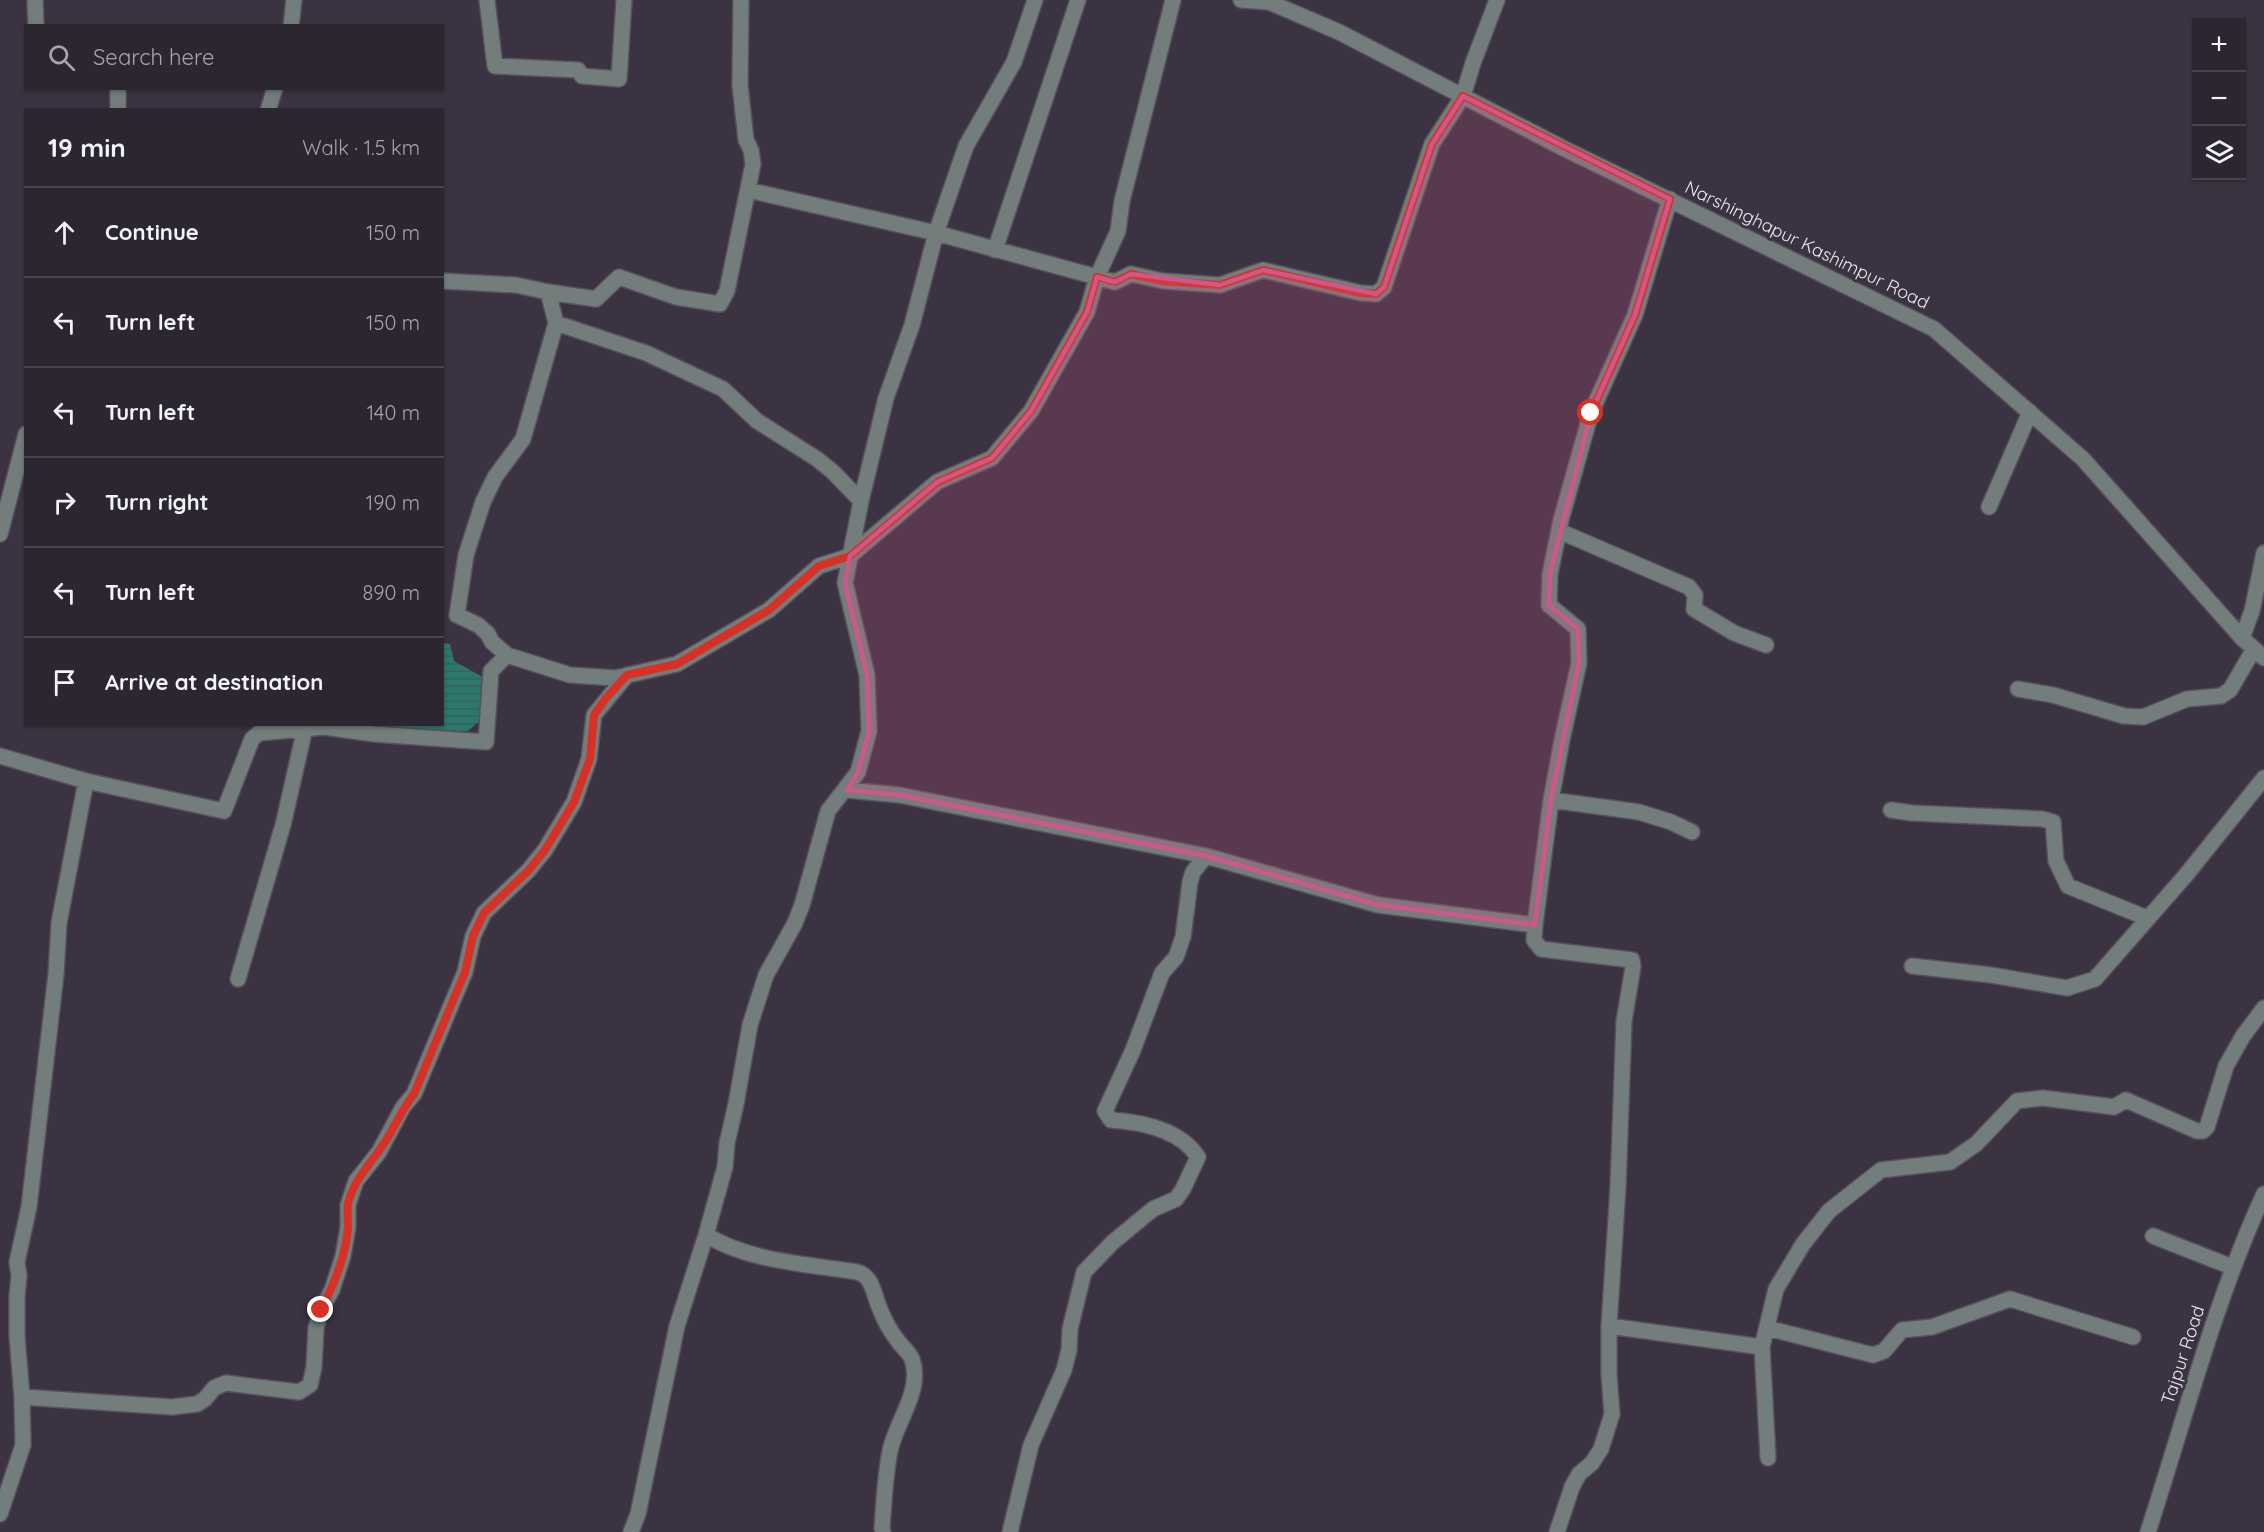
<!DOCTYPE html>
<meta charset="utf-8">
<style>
body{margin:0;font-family:Quicksand,sans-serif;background:#38323d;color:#f1f3f6}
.controls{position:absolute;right:18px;top:18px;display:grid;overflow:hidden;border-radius:0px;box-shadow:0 2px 4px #0004}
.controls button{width:54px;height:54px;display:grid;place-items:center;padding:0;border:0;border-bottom:2px solid #48434d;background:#2c2631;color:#f1f3f6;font:30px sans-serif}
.stop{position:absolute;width:18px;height:18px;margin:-14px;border:4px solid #d93025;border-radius:50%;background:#fff}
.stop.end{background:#d93025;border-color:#fff;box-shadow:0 2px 6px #0008}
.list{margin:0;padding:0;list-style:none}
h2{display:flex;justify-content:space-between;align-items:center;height:78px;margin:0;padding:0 24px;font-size:26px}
h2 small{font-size:20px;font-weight:400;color:#a6a5ab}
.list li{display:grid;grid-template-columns:39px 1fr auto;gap:18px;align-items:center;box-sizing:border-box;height:90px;padding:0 24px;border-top:2px solid #48434d}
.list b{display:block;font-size:22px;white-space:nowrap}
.list em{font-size:20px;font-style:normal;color:#a6a5ab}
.icon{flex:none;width:33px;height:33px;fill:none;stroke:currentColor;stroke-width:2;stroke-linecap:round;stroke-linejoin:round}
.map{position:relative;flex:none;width:2264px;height:1532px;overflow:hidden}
.search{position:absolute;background:#2c2631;box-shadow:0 2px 4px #0004;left:24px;top:24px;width:420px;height:66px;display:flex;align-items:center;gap:15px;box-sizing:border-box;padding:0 21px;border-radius:0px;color:#a6a5ab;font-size:22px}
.panel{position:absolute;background:#2c2631;box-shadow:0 2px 4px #0004;left:24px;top:108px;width:420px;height:618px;border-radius:0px}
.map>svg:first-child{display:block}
.water{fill:url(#water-rules)}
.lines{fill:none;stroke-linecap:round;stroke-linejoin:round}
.minor-casing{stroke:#58505d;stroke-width:18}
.minor{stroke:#737d7b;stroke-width:15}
.route{stroke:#d93025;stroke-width:8}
.marked{fill:#cf5789;fill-opacity:0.2;stroke:#cf5789;stroke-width:4.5;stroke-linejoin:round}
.labels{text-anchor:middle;stroke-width:6;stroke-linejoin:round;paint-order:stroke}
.street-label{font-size:18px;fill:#eee9f3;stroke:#3b3341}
</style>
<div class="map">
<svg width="2264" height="1532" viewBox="0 0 2264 1532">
<defs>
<pattern id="water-rules" width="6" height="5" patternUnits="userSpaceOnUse" patternTransform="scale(1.5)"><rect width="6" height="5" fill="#2b796e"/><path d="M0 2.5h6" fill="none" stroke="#39605c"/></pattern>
</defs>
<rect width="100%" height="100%" fill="#3b3341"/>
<path class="water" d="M443 643 450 644 454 661 481 676 486 686 481 720 464 734 379 728 373 725 442 724Z"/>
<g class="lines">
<defs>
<path id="minor" d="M35 0 36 26
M487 0 495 66 578 70 582 76 619 79 624 0
M1241 0 1269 2 1339 32 1563 148 1934 329 2083 459 2242 638 2264 658
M291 26 294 0
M118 88V110
M268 110 275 88
M748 190 936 233 1115 282 1131 274 1163 281 1220 285 1263 270 1361 293 1376 294 1384 287 1432 144 1463 96 1473 63 1497 0
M995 250 1078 0
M442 281 516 285 548 292 596 299 619 277 676 297 720 304 727 291 753 164 751 150 746 140 740 85 741 0
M556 323 646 353 723 389 757 421 817 459 833 472 861 501
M1989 507 2030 412
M1559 531 1689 587 1695 595 1694 609 1734 633 1766 645
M0 534 26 434
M2242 638 2252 611 2264 553
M507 655 492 642 488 634 478 625 457 615 466 555 483 502 495 477 523 439 556 323 548 292
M2018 689 2053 695 2124 716 2143 717 2187 699 2221 696 2230 690 2254 649
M0 756 86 781 224 811 252 739 259 733 324 727 374 734 486 742 491 671 507 655 570 675 615 678 677 664 769 610 819 566 850 556 937 482 992 458 1031 411 1087 312 1097 277 1118 231 1122 201 1173 0
M847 790 899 795 1206 856 1378 905 1535 925 1534 940 1541 949 1632 960 1633 967 1624 1021 1618 1187 1609 1326V1375L1612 1414 1601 1449 1592 1463 1579 1474 1572 1487 1557 1532
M1551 800 1639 812 1671 822 1692 832
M1891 810 1912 813 2042 819 2053 822 2056 861 2068 886 2147 918
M1535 925 1551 800 1562 740 1579 663 1578 629 1549 605 1550 574 1561 520 1591 413 1635 315 1670 199
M1912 966 1991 975 2067 988 2095 979 2186 875 2264 778
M238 979 283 825 306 724
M706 1235C751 1262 807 1264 857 1272 873 1276 874 1296 880 1309 884 1320 891 1332 898 1341 902 1347 909 1352 912 1359 923 1391 896 1421 890 1451 885 1476 884 1503 882 1528L883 1532
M2153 1236 2232 1267
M1609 1326 1762 1347
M1767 1328 1873 1355 1884 1351 1902 1330 1932 1327 2010 1299 2133 1337
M22 1397 172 1407 197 1404 205 1399 214 1388 226 1383 299 1392 310 1385 314 1367 316 1328 321 1310 332 1290 343 1256 348 1227V1205L356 1181 379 1152 403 1107 414 1094 465 972 473 936 484 913 528 871 545 850 574 802 589 759 594 715 627 675
M1768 1458 1762 1347 1776 1289 1803 1244 1829 1211 1881 1170 1950 1162 1976 1144 2017 1101 2043 1098 2114 1107 2126 1100 2197 1131H2203L2207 1127 2226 1066 2243 1036 2264 1008
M0 1514 23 1445 22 1397 17 1336V1296L19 1276 17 1262 29 1207 56 974 59 923 86 781
M631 1532 638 1514 677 1326 706 1235 725 1167 727 1143 736 1104 750 1025 766 975 795 923 802 905 828 811 858 772 869 731 867 675 845 583 861 501 886 398 912 325 936 233 966 146 1014 62 1035 0
M1010 1532 1031 1445 1064 1370 1069 1350 1070 1329 1084 1272 1113 1242 1153 1209 1176 1199 1183 1189 1198 1157C1180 1129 1142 1122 1111 1120L1105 1111 1133 1050 1162 973 1176 957 1183 937 1190 882 1193 872 1206 856
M2148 1532C2185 1418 2214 1303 2264 1194"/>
</defs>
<use href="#minor" class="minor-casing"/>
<use href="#minor" class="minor"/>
</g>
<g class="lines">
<path class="route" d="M321 1310C334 1284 346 1256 348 1227 348 1219 347 1211 348 1204 354 1177 375 1160 388 1137 397 1122 403 1108 414 1094L465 972 473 936 484 913 528 871 545 850 574 802 590 759 594 715 606 698 627 675 677 664 769 610 819 566 850 556 938 482 992 458 1031 411 1087 312 1097 277 1115 282 1131 274 1163 281 1220 285 1263 270 1361 293 1376 294 1384 287 1432 144 1463 96 1670 199 1635 315 1591 413"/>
</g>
<path class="marked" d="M1463 96 1670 199 1635 315 1591 413 1550 574 1549 605 1578 629 1579 663 1551 800 1535 925 1378 905 1206 856 899 795 847 790 858 772 869 731 867 675 845 583 850 556 937 482 992 458 1031 411 1087 312 1097 277 1115 282 1131 274 1220 285 1263 270 1376 294 1384 287 1432 144Z"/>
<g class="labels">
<g class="street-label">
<text transform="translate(1807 245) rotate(26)" y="6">Narshinghapur Kashimpur Road</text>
<text transform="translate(2183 1355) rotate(-72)" y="6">Tajpur Road</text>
</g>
</g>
</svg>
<div class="controls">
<button>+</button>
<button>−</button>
<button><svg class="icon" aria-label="layers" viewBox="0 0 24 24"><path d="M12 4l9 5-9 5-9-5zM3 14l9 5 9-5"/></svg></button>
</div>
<div class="stop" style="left:1591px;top:413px"></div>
<div class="stop end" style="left:321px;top:1310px"></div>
<div class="search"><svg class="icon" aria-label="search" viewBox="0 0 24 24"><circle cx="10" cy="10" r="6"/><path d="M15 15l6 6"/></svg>Search here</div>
<section class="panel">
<h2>19 min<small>Walk · 1.5 km</small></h2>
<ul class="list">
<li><svg class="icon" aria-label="ahead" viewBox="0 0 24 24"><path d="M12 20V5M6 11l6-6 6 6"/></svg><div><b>Continue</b></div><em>150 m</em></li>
<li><svg class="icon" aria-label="left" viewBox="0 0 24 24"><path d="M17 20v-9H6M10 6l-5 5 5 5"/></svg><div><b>Turn left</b></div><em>150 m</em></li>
<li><svg class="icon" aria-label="left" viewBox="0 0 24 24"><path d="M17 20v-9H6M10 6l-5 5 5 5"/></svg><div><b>Turn left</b></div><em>140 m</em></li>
<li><svg class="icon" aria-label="right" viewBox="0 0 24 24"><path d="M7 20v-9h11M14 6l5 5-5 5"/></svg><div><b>Turn right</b></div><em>190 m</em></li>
<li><svg class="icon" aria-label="left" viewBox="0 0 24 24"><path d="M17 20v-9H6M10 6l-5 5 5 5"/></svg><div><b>Turn left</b></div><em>890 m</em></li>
<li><svg class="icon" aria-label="arrive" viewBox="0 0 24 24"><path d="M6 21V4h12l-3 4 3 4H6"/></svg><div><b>Arrive at destination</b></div></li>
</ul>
</section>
</div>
